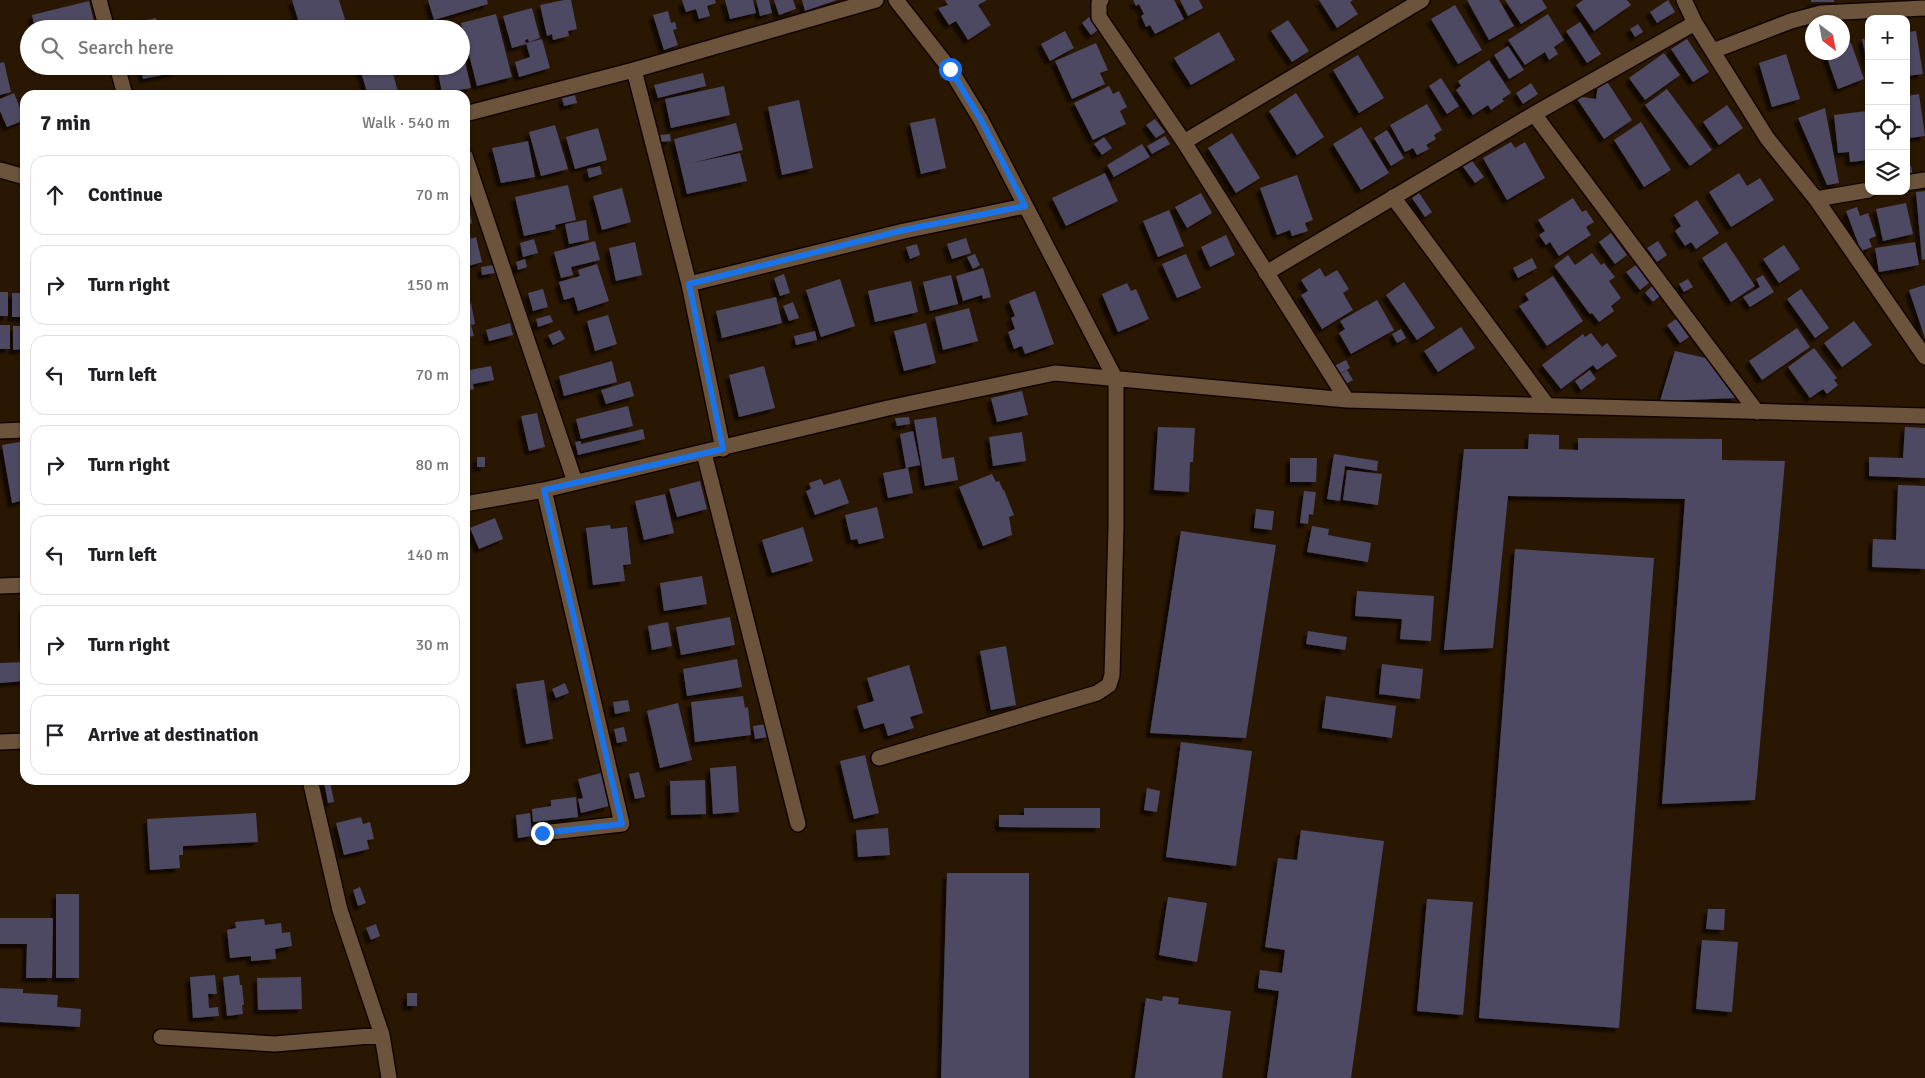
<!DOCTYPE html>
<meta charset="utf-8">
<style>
body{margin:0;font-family:Signika,sans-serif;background:#f6f6f6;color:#202124}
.controls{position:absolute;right:15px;top:15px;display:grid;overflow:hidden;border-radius:10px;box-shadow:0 1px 4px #0004}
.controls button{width:45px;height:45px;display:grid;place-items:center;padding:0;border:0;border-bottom:1px solid #e0e0e0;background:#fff;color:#202124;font:25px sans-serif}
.compass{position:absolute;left:1805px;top:15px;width:45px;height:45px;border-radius:50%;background:#fff;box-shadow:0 1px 4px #0004;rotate:148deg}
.stop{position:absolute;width:15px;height:15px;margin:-11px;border:4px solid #1a73e8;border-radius:50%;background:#fff}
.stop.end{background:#1a73e8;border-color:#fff;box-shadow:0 1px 5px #0008}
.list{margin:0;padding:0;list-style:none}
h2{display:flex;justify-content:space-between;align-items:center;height:65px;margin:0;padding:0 20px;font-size:21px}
h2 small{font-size:16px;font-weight:400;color:#757577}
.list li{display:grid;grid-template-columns:32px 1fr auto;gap:15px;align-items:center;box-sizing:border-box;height:80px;margin:0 10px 10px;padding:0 10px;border:1px solid #e0e0e0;border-radius:15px}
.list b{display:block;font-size:19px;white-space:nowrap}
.list em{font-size:16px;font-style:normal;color:#757577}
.icon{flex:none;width:28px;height:28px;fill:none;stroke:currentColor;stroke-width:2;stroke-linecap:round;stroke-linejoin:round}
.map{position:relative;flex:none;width:1925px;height:1078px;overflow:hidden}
.search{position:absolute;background:#fff;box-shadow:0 1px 4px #0004;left:20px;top:20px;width:450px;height:55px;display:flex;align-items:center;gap:12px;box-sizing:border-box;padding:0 18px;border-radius:28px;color:#757577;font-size:19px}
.panel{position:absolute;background:#fff;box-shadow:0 1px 4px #0004;left:20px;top:90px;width:450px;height:695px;border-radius:15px}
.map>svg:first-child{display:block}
.building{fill:#4e4864;filter:url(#shadow)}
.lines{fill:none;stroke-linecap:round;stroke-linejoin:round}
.minor-casing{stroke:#120300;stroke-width:18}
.minor{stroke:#6b543b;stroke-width:15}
.route{stroke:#1a73e8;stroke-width:6}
</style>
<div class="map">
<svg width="1925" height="1078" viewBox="0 0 1925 1078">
<defs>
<filter id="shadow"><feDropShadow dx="-4.5" dy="4.5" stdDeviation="1" flood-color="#0009"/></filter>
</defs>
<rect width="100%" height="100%" fill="#2a1701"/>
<path class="building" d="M292 0H339L348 29H301Z
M428 0H487L488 4 434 20Z
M564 0H571L577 29 568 31 569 36 553 40 552 34 547 36 540 5Z
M682 0H715L716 3 707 6 710 16 699 19 696 9 686 12Z
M725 0H753L756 13 730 19Z
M756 0H769L772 13 760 16Z
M774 0H793L796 9 779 15Z
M802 0H837L805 11Z
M945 0H987L978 5 991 25 968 40 956 21 949 25 938 8 948 5Z
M1133 0H1174L1184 19 1155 34 1150 25 1146 27 1141 16 1144 14 1139 4 1136 6Z
M1180 0H1199L1203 8 1188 16Z
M1319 0H1353L1350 2 1358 14 1337 28Z
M1467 0H1499L1514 26 1489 40Z
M1505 0H1542L1547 8 1521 24Z
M1583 0H1627L1631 5 1594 31 1576 5Z
M1668 0 1675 12 1657 23 1650 12Z
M1811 0H1834V2H1811Z
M89 1 96 29H35L32 15Z
M1455 5 1482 50 1458 64 1431 19Z
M532 8 540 38 529 42 528 39 525 40 526 44 512 48 503 16Z
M668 11 671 23 675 22 677 29 673 30 678 45 664 50 653 15Z
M496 14 512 77 477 86 461 23Z
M1548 14 1564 40 1554 47 1558 54 1549 60 1545 52 1525 65 1508 40Z
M1089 17 1098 30 1091 35 1082 23Z
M156 18 158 24 166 22 168 29H138L144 27 143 21Z
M1288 20 1309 51 1292 62 1271 31Z
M1580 22 1601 54 1587 63 1566 31Z
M1638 24 1643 32 1635 37 1630 29Z
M1065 31 1074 48 1050 61 1041 44Z
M1916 31 1923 74 1906 76V32Z
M1219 32 1235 60 1191 85 1174 58Z
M1869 38V67H1868L1862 39Z
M542 39 550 68 519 77 515 62 530 57 526 43Z
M1687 39 1709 72 1693 82 1671 49Z
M1096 43 1108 70 1100 73 1105 84 1072 99 1055 61Z
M1851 43 1864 79 1838 89 1825 52H1842V45Z
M461 44 471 88 442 93 437 66H461Z
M1508 46 1524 70 1509 79 1494 55Z
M1664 53 1680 75 1645 100 1629 78Z
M1786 54 1800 99 1772 107 1759 63Z
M1358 55 1384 98 1359 113 1333 70Z
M1489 60 1511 93 1502 99 1504 101 1491 110 1488 105 1473 115 1456 90 1461 86 1458 81Z
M4 62 11 92 0 95V63Z
M141 66H176L177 72 143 79Z
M232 66H248V67L234 71Z
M359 66H401L392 70 398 92 388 95H368Z
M703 73 706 86 658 98 654 85Z
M1441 78 1459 106 1447 114 1429 86Z
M1606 80 1632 120 1604 139 1575 96 1596 99 1598 85Z
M1531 83 1538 94 1523 104 1516 93Z
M724 86 730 115 671 128 665 99Z
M1109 86 1113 94 1119 91 1127 107 1120 111 1126 124 1093 140 1074 103Z
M1667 89 1712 150 1690 166 1645 105Z
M14 93 25 120 7 127 0 111V99Z
M1296 93 1324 137 1297 155 1269 111Z
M1919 94 1925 136 1909 138 1906 96Z
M575 95 577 103 564 106 562 98Z
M799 100 813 168 782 175 768 107Z
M1427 104 1442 130 1434 135 1436 139 1426 145 1429 149 1417 155 1413 148 1405 152 1390 125Z
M1727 105 1743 128 1719 145 1703 122Z
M1825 108 1839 183 1827 185 1798 118Z
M1867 111 1869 160 1850 162 1849 152 1838 153 1834 115Z
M935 118 946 168 921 174 910 123Z
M1155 119 1165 132 1156 138 1146 125Z
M1641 122 1671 170 1644 187 1614 140Z
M736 123 743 150 692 163 740 153 747 181 687 194 674 139Z
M555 125 568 169 541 176 529 132Z
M1361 127 1389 173 1361 190 1333 144Z
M598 128 607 160 575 169 566 137Z
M1387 130 1404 158 1391 166 1374 138Z
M1232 133 1260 178 1236 193 1208 148Z
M670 134 671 141 661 142 660 135Z
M1165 136 1170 144 1152 154 1147 146Z
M1104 137 1112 148 1102 155 1094 144Z
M528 141 535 177 501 183 492 148Z
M1511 142 1515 148 1525 142 1545 178 1507 200 1483 158Z
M1142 144 1150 157 1114 177 1107 165Z
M1470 158 1484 177 1475 183 1461 164Z
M600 166 602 174 589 178 587 169Z
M1911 166 1913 177 1906 178V167Z
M1105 173 1118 201 1066 226 1052 198Z
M1739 173 1747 186 1760 178 1774 200 1731 227 1709 192Z
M1297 175 1313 220 1305 223 1308 231 1292 236 1290 230 1277 235 1260 188Z
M568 185 576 220 555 225 556 229 524 236 515 197Z
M622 188 631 222 602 230 593 196Z
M1925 191V259L1922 260 1916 192Z
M1201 193 1212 213 1187 228 1175 207Z
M1419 193 1432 212 1425 217 1412 198Z
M1573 198 1582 212 1586 210 1594 222 1586 227 1591 235 1559 256 1550 242 1546 245 1539 235 1545 231 1538 220Z
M465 199H467L472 223 465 225Z
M1697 200 1719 233 1696 249 1691 242 1685 246 1675 231 1681 226 1674 215Z
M1906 203 1913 234 1883 241 1876 209Z
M1857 207 1860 216 1868 213 1876 236 1869 239 1872 247 1861 251 1846 211Z
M1169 210 1184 246 1158 257 1143 221Z
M586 220 589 240 569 244 565 224Z
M1611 233 1627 255 1615 264 1599 242Z
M1226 235 1235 255 1210 267 1201 247Z
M470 236 471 239 476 237 482 262 465 267V237Z
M966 238 971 253 952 259 947 244Z
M534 239 538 253 523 257 520 243Z
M595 241 600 260 571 267 573 275 561 278 554 252Z
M1658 241 1667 255 1657 262 1647 248Z
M635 242 642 275 616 281 609 248Z
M1726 242 1755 286 1731 302 1702 258Z
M1915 242 1919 265 1879 272 1875 248Z
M917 244 920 255 910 259 906 247Z
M1784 245 1800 269 1779 283 1763 259Z
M1592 253 1601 265 1604 263 1615 277 1609 281 1621 298 1611 306 1614 311 1599 322 1592 313 1590 314 1554 266 1568 255 1575 265Z
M975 254 980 265 973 269 967 257Z
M1186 254 1201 288 1177 298 1162 264Z
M1532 258 1537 268 1518 278 1513 268Z
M525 259 527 267 518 270 516 262Z
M597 264 609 301 578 311 574 297 564 300 559 282 580 276 578 270Z
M494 265 495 273 482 275 481 267Z
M1636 265 1649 283 1640 290 1626 272Z
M983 268 991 297 983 299 982 295 963 301 956 276Z
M1320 268 1325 277 1337 270 1349 289 1343 293 1353 310 1322 329 1301 295 1308 291 1301 280Z
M784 274 790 293 780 296 774 278Z
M951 275 958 304 930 311 923 282Z
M1763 275 1774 292 1750 307 1743 297 1760 287 1756 279Z
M1553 276 1583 321 1547 346 1519 306 1529 300 1525 294Z
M840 279 855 326 821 337 806 290Z
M1688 279 1693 287 1684 292 1679 284Z
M911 281 918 312 875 322 868 291Z
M1404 282 1435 328 1417 340 1386 295Z
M1127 283 1131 291 1136 289 1149 319 1118 332 1102 294Z
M1653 285 1661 295 1653 302 1645 293Z
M1925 285V338L1909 290Z
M543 289 548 307 533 311 528 293Z
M1801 289 1829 328 1815 338 1787 299Z
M1035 291 1054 344 1025 354 1022 346 1014 349 1008 332 1015 329 1011 318 1015 316 1009 301Z
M0 292H8V316H0Z
M12 293H25V317H12Z
M776 297 782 323 722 338 716 311Z
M1377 300 1394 330 1351 354 1339 333 1345 329 1340 321Z
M793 302 799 318 789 321 783 306Z
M471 303 475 324 471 325 474 336 465 338V305Z
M969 308 978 341 943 350 935 317Z
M550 315 553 322 538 327 536 319Z
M608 315 617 344 595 351 587 321Z
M1676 319 1689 337 1680 343 1667 325Z
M1854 321 1872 345 1842 367 1824 343Z
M510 323 513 335 489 341 486 330Z
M926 323 936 363 904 371 894 331Z
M0 325H10V349H0Z
M13 326H25V349L13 350Z
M1461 327 1475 348 1438 372 1424 351Z
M1797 328 1810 347 1762 380 1749 361Z
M1401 329 1406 338 1397 343 1392 334Z
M560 330 565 339 553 345 548 335Z
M815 331 817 340 796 345 794 336Z
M1591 333 1602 347 1607 343 1617 356 1597 370 1593 365 1561 389 1542 365 1583 334 1585 337Z
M1814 348 1837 378 1834 380 1838 385 1827 394 1823 389 1810 398 1788 367Z
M1675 351 1710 359 1738 398 1660 401Z
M465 356H467L470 370 491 366 494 380 473 384 474 389 465 391Z
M1346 360 1350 368 1339 374 1334 366Z
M612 361 617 382 564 396 559 376Z
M764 366 775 408 739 417 729 375Z
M1347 370 1353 380 1346 384 1340 374Z
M1590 370 1596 379 1581 390 1575 381Z
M630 381 634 396 606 404 601 390Z
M1022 391 1028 415 997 422 991 398Z
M628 406 633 426 581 439 576 419Z
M537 413 545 447 529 451 521 416Z
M909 417 910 424 897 426 895 418Z
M936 417 942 459 954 457 958 480 925 486 914 420Z
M1158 427 1195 428 1193 462H1190L1189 492 1154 490Z
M1905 427 1925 428V478L1869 476V457L1903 458Z
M643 429 645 439 578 455 575 442 581 441V444Z
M913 431 920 465 906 468 900 434Z
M1022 432 1026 461 993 466 989 437Z
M1529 434 1559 435V449L1578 450V438L1722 439V460L1785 461 1755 800 1662 804 1685 499 1508 496 1493 648 1444 650 1464 449H1528Z
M25 441V500L12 503 2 445Z
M1334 454 1378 461 1377 471 1345 466 1340 501 1327 499Z
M477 457H485V467H477Z
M1290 458H1317L1316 482H1290Z
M908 468 913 493 888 498 883 473Z
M1347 470 1382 474 1378 505 1343 500Z
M992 474 996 482 999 481 1003 490H1004L1014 515 1009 517 1012 535 983 546 959 487Z
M821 479 824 485 840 479 849 503 815 515 806 491 811 489 809 483Z
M700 481 707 509 677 517 669 489Z
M1898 485 1925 486V569L1872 567 1873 539 1896 540Z
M1304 491 1316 492 1313 515 1309 514 1308 524 1300 523Z
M665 494 674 533 644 540 635 501Z
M877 507 884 538 859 544 857 539 851 540 845 515Z
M1256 509 1274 511 1272 530 1254 528Z
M495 518 503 539 479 549 470 528Z
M610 525 611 529 627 527 631 564 623 565 625 581 593 585 586 528Z
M1312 526 1329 529 1328 535 1371 543 1368 562 1307 552Z
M803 527 813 561 772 573 762 540Z
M1181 531 1276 545 1246 738 1150 733Z
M1515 549 1654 558 1619 1028 1479 1018Z
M702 576 707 604 664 611 660 583Z
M1357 591 1434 596 1431 641 1400 639 1402 619 1355 616Z
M23 607H25V647H23Z
M730 617 735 645 681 655 676 627Z
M668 622 672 646 652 650 648 626Z
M1308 631 1347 637 1345 650 1306 644Z
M1006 646 1016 705 991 710 980 651Z
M737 659 742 687 687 696 683 669Z
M25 662V681L0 683V663Z
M1382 664 1423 669 1420 699 1379 694Z
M909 665 923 713 910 717 914 728 888 736 884 723 864 729 857 706 874 701 867 678Z
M544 680 553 739 526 744 516 684Z
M565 683 569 693 556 698 552 689Z
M743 696 745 708 748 707 751 735 695 742 691 702Z
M1326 696 1396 706 1392 738 1322 728Z
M628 700 630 711 615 714 613 702Z
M678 703 692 760 660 768 647 711Z
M766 724 768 737 755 739 753 726Z
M624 727 627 741 617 743 614 729Z
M1181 742 1252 751 1236 866 1166 857Z
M865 755 879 813 854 819 840 761Z
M736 766 739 812 713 814 710 768Z
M639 772 645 797 635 799 629 774Z
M601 773 609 806 581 813 578 799 583 798 578 779Z
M705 780 706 814 671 815 670 781Z
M330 781 334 802 328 803 324 782Z
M1147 788 1160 791 1157 812 1144 810Z
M576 797 578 817 533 822 532 809 551 806V800Z
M1024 808H1100V828L999 827V815H1024Z
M256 813 258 842 183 846V855H179L180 868 150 870 147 819Z
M530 813 532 836 518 838 516 815Z
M361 817 363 824 370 822 374 839 367 840 369 849 344 855 336 823Z
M888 828 890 855 858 857 856 830Z
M1301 830 1384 841 1351 1078H1267L1279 991 1258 988 1260 970 1282 973 1285 950 1265 947 1278 858 1297 860Z
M947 873H1029V1078H941Z
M360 887 366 903 358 906 353 890Z
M56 894H79V978H56Z
M1168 897 1207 903 1197 962 1159 955Z
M1427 899 1473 902 1463 1015 1417 1011Z
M1708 909H1725L1724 930 1706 929Z
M0 918H53L52 978H26L27 944H0Z
M264 919 265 925 281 923 282 933 290 932 292 946 275 949 276 959 251 961V956L230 958 227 930 236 928 235 922Z
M376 924 380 936 371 940 366 928Z
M1702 940 1738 942 1732 1012 1696 1009Z
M215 975 217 994H208L209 1008 218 1007 219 1016 193 1018 190 977Z
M239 975 240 985H242L244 1005H242L243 1014 227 1016 223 977Z
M301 977 302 1009 258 1010 257 978Z
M0 988 23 989V993L58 995 57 1007 81 1009 80 1027 0 1022Z
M407 993H417V1006H407Z
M1163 996 1179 998 1178 1004 1231 1011 1222 1078H1135L1146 998 1162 1001Z"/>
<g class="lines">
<defs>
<path id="minor" d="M99 0 107 29
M1101 0 1099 3V17L1184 142 1347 400
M1684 0 1695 23 1767 138 1816 199 1925 357
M1713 51 1791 21 1821 13 1925 8
M117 66 125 95
M634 70 689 284 723 449
M465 114 634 70 876 0
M1534 114 1757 412
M1184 142 1422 0
M465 156 575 482
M0 170 25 177
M1906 183 1925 180
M1393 197 1547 405
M1816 199 1869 190
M1266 273 1534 114 1695 23
M689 284 904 231 1025 206
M0 431 25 430
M704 453 798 824
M465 504 544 490 888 408 1055 373 1347 400 1925 416
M0 586 25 585
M0 742 25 741
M879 758 1097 693 1109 685 1112 675 1116 527V380L981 120 950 69 896 0
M310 780 340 910 382 1035 389 1078
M542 833 622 824 544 490
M161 1037 275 1044 382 1035"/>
</defs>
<use href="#minor" class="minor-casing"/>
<use href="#minor" class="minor"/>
</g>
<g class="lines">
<path class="route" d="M542 833 622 824 544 490 723 449 689 284 904 230 1025 206 981 120 950 69"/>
</g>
</svg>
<div class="controls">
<button>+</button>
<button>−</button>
<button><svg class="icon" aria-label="locate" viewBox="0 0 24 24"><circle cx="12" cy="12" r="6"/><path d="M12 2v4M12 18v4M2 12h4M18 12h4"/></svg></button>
<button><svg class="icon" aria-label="layers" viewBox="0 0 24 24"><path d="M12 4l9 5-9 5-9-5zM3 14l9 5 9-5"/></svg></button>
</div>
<svg class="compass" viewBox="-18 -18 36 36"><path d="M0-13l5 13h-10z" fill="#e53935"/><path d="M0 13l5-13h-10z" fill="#757577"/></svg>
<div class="stop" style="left:950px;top:69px"></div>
<div class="stop end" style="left:542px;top:833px"></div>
<div class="search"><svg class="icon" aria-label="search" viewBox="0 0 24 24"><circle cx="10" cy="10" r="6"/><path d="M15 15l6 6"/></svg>Search here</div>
<section class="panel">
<h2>7 min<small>Walk · 540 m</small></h2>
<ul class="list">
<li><svg class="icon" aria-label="ahead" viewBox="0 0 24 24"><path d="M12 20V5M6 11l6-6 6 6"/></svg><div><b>Continue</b></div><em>70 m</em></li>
<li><svg class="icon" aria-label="right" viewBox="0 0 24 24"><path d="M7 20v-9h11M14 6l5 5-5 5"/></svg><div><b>Turn right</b></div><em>150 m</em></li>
<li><svg class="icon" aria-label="left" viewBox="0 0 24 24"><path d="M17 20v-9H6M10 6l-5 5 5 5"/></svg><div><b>Turn left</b></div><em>70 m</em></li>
<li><svg class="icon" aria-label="right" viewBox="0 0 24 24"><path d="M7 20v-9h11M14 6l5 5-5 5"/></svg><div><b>Turn right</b></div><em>80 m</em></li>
<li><svg class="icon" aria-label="left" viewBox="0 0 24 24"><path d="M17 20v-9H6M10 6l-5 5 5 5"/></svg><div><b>Turn left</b></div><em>140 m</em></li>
<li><svg class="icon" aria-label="right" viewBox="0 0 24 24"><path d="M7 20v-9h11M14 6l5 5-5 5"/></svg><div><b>Turn right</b></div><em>30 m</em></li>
<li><svg class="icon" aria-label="arrive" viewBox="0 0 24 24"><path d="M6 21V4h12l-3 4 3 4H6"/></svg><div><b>Arrive at destination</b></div></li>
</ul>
</section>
</div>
